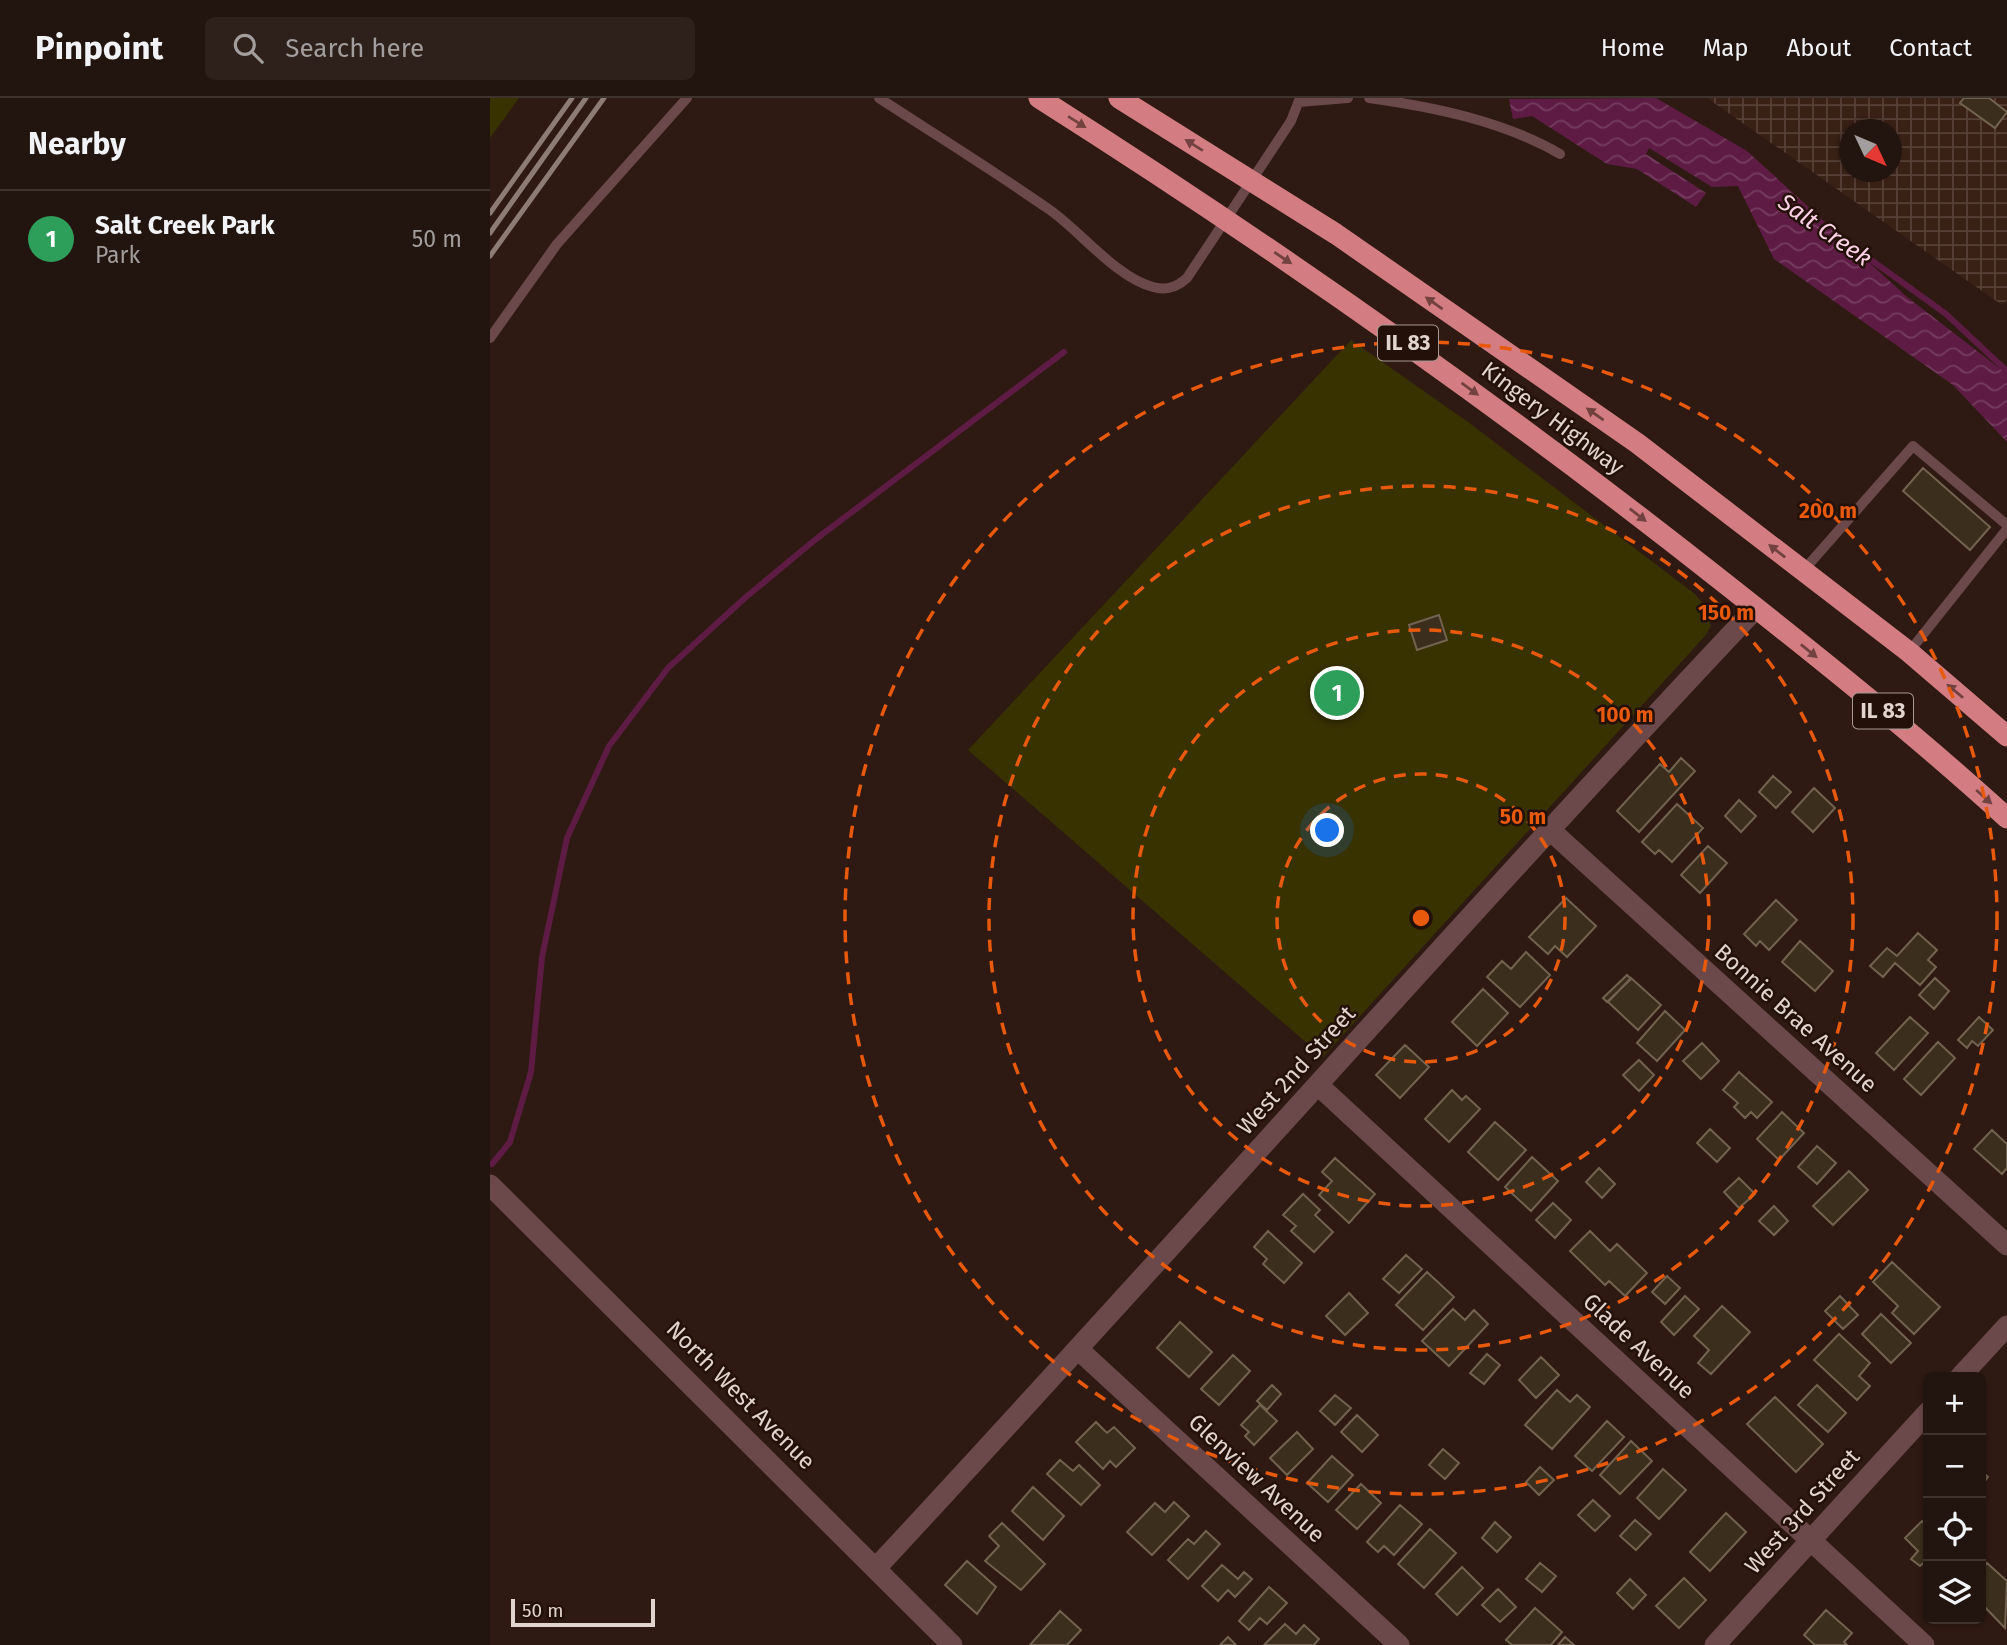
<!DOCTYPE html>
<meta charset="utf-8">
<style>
body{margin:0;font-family:"Fira Sans",sans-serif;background:#2e211c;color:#f1f3f6}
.controls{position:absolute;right:21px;bottom:21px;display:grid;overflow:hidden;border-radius:10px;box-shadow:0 2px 5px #0004}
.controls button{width:63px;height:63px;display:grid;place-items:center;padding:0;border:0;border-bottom:2px solid #3f332e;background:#22140e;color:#f1f3f6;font:35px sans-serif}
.compass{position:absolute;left:1349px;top:21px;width:63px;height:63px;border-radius:50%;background:#22140e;box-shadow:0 2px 5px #0004;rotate:134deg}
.scale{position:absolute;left:21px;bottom:18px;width:144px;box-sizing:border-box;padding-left:7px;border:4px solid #e1d3cd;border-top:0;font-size:19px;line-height:24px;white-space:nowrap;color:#e1d3cd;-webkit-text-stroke:5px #231109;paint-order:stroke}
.you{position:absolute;left:838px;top:733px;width:24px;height:24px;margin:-18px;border:5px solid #fff;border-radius:50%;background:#1a73e8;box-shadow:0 0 0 10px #1a73e833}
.badge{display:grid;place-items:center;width:46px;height:46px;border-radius:50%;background:#55cec5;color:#fff;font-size:23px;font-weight:700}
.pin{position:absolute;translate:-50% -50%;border:4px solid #fff;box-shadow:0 2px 7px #0006}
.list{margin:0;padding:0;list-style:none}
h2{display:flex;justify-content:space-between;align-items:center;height:91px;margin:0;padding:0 28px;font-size:30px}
h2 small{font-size:23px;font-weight:400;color:#a29e9e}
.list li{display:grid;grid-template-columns:46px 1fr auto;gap:21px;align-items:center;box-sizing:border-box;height:98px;padding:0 28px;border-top:2px solid #3f332e}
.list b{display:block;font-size:26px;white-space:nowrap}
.list p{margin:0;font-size:23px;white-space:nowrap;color:#a29e9e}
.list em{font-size:23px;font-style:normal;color:#a29e9e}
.icon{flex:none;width:38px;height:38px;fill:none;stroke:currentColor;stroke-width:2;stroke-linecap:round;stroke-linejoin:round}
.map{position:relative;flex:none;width:1517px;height:1547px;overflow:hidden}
header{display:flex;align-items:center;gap:42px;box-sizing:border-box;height:98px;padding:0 35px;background:#22140e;border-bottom:2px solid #3f332e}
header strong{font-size:33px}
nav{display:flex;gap:38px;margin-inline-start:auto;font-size:24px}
.search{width:490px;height:63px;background:#2e211c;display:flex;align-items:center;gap:18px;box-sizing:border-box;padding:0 24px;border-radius:10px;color:#a29e9e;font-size:26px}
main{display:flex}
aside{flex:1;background:#22140e}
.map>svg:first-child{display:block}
.industrial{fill:url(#industrial-grid);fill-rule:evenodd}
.park{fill:#383100}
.water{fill:url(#water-waves)}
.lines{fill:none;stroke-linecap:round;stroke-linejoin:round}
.stream{stroke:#5e1c45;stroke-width:6}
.building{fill:#3b2e1c;stroke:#726350;stroke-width:2}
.lane{stroke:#6b484a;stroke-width:10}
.street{stroke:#6b484a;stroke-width:21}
.highway{stroke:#d37d83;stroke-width:21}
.rail{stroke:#8c7c75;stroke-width:5}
.oneway{fill:#724240}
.ring{fill:none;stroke:#e8590c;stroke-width:3.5;stroke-dasharray:12 9}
.labels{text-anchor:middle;stroke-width:5;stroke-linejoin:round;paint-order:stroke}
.shield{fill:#231109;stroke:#a89992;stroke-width:2}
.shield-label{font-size:21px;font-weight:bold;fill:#e1d3cd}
.street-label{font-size:23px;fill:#e1d3cd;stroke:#231109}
.water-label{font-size:24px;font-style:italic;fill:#fdd2e7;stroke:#231109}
.centre{fill:#e8590c;stroke:#231109;stroke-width:3.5}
.ring-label{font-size:21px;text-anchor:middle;font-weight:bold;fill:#e8590c;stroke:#231109;stroke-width:5;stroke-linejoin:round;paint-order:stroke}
</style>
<header>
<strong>Pinpoint</strong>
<div class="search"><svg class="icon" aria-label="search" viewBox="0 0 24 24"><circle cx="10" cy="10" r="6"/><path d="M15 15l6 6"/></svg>Search here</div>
<nav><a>Home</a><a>Map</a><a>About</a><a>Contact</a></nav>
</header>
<main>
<aside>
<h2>Nearby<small></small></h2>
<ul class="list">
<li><span class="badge" style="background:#2e9e5b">1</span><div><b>Salt Creek Park</b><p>Park</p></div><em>50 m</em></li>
</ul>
</aside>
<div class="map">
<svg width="1517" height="1547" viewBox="0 0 1517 1547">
<defs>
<pattern id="industrial-grid" width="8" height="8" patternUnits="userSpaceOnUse" patternTransform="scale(1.75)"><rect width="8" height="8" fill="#3a2116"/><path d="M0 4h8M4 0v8" fill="none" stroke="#564037"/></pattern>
<pattern id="water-waves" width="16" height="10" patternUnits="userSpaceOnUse" patternTransform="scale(1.75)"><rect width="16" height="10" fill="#5e1c45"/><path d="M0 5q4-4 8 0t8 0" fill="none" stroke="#753c5f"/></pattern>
</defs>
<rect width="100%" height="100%" fill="#2e1a12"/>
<path class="industrial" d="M1217 0H1517V202L1512 207ZM1360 32H1402V74H1360Z"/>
<path class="park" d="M0 0H29L0 40Z
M861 242 978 324 1205 496 1215 508 1221 528 1215 538 833 959 478 652Z"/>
<path class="water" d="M1166 0 1257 53 1417 199 1517 276V344L1463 287 1284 161 1248 88 1222 89 1159 50 1156 56 1216 95 1206 109 1147 71 1117 66 1042 18 1023 21 1019 1Z"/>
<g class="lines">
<path class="stream" d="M1355 143 1456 216 1517 273
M2 1066 20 1044 41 974 52 859 77 740 119 648 178 570 256 499 326 441 574 254"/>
</g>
<path class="building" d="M1474 0H1499L1517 14 1505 30 1470 5Z
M1433 370 1500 429 1480 452 1413 393Z
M949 517 957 542 927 552 919 527Z
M1191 660 1205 673 1149 734 1127 713 1170 666 1179 674Z
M1283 678 1301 694 1286 710 1269 694Z
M1324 690 1345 710 1323 734 1302 714Z
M1249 702 1266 718 1251 734 1235 718Z
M1187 706 1213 730 1182 764 1169 752 1165 756 1152 744Z
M1218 748 1237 765 1210 795 1191 777Z
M1076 800 1106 828 1077 859 1065 848 1058 856 1039 839Z
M1286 802 1307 822 1279 852 1270 843 1266 848 1254 836Z
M1428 835 1447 852 1438 862 1446 869 1430 887 1405 865 1393 879 1380 868 1397 850 1407 858Z
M1310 843 1343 873 1325 893 1292 864Z
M1036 854 1060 877 1030 909 997 879 1012 863 1021 871Z
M1137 877 1141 881 1117 904 1113 900Z
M1141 880 1171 907 1148 932 1118 904Z
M1445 880 1459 893 1444 911 1429 897Z
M993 891 1018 915 987 948 962 924Z
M1175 913 1195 932 1167 963 1147 945Z
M1420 919 1438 935 1404 972 1386 955Z
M1489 919 1503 932 1488 948 1482 943 1477 950 1468 942Z
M1448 944 1465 960 1431 997 1414 981Z
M1212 945 1229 963 1211 981 1193 963Z
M915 947 939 969 910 1000 886 977Z
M1149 962 1164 977 1149 993 1133 977Z
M1249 974 1282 1004 1267 1020 1261 1014 1255 1020 1244 1009 1248 1005 1233 992Z
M962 992 972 1002 976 998 990 1011 959 1044 935 1021Z
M1292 1014 1314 1035 1289 1062 1267 1041Z
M1005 1024 1036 1052 1008 1082 978 1054Z
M1220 1031 1240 1050 1227 1064 1207 1045Z
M1502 1032 1517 1046V1070L1512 1076 1484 1051Z
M1327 1048 1346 1065 1327 1086 1308 1069Z
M1042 1059 1068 1083 1041 1113 1015 1089Z
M845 1060 885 1096 859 1125 829 1097 842 1083 832 1074Z
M1109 1070 1125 1086 1112 1100 1096 1084Z
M1359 1073 1378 1092 1343 1127 1323 1108Z
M1249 1080 1265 1096 1249 1110 1234 1094Z
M813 1096 830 1112 825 1117 843 1134 824 1154 801 1133 806 1128 793 1117Z
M1063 1105 1081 1122 1065 1140 1046 1122Z
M1284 1108 1298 1123 1284 1137 1269 1123Z
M778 1133 812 1165 794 1185 773 1166 777 1161 764 1149Z
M1100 1133 1120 1153 1127 1146 1157 1175 1135 1198 1119 1183 1115 1187 1080 1153Z
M916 1157 932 1171 909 1195 893 1181Z
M1402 1164 1450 1209 1424 1236 1402 1215 1408 1208 1383 1184Z
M937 1174 964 1199 933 1232 906 1207Z
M1177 1178 1190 1190 1175 1206 1162 1194Z
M859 1195 878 1215 855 1237 836 1218Z
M1195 1198 1209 1211 1184 1237 1171 1224Z
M1350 1198 1368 1217 1353 1231 1335 1213Z
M1232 1208 1260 1234 1221 1276 1208 1265 1219 1252 1204 1238Z
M963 1211 975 1222 984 1212 998 1226 959 1268 932 1243Z
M1391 1216 1421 1245 1401 1265 1372 1236Z
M690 1224 722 1254 699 1279 667 1250Z
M1349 1236 1380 1265 1369 1278 1380 1288 1367 1302 1324 1262Z
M997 1256 1010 1267 994 1286 980 1275Z
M743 1257 760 1273 729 1307 711 1291Z
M1051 1259 1069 1277 1046 1300 1029 1282Z
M782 1287 791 1296 777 1312 767 1303Z
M1327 1287 1356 1315 1338 1334 1308 1307Z
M1067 1292 1080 1304 1087 1297 1100 1309 1062 1351 1035 1327Z
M845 1297 861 1310 845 1327 830 1313Z
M1285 1299 1333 1346 1306 1374 1257 1326Z
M770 1307 787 1323 764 1347 755 1338 759 1334 751 1327Z
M867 1317 888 1337 872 1354 851 1334Z
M1117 1323 1134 1339 1102 1373 1085 1358Z
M606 1324 617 1335 624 1329 645 1350 626 1369 620 1363 613 1371 586 1344Z
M807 1334 823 1351 797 1377 780 1360Z
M1141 1343 1162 1363 1130 1396 1110 1377Z
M953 1351 969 1365 955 1381 939 1367Z
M842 1358 863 1377 838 1404 817 1385Z
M570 1362 583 1373 589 1367 610 1387 591 1407 557 1376Z
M1050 1369 1064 1382 1049 1397 1036 1384Z
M1173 1371 1196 1392 1169 1421 1147 1400Z
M1491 1373 1498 1379 1491 1388Z
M871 1386 891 1405 867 1431 846 1412Z
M543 1389 574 1418 553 1442 522 1413Z
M1103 1402 1120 1418 1105 1433 1088 1417Z
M684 1404 699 1418 662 1457 637 1434 665 1405 675 1414Z
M910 1407 932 1426 904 1457 894 1448 888 1454 877 1444Z
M1236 1415 1256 1434 1220 1473 1200 1454Z
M1145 1422 1161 1436 1146 1452 1130 1438Z
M1432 1423 1438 1428V1461L1430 1468 1421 1461 1428 1453 1415 1440Z
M1005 1424 1021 1439 1007 1454 992 1440Z
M512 1425 555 1466 531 1492 495 1463 509 1448 499 1438Z
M940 1431 966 1455 934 1490 908 1466Z
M716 1433 730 1446 698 1481 678 1462 698 1441 704 1446Z
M477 1463 506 1489 487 1516 455 1487Z
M1050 1465 1066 1478 1052 1494 1036 1481Z
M1497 1465 1517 1483 1515 1530 1491 1505V1471Z
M732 1467 748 1481 754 1474 762 1481 745 1499 738 1492 728 1503 712 1488Z
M972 1469 993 1490 967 1517 946 1496Z
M1194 1480 1216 1502 1189 1530 1166 1508Z
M1140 1481 1156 1497 1143 1511 1127 1495Z
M779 1489 797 1505 777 1526 770 1520 759 1532 749 1523Z
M1008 1491 1026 1509 1010 1524 992 1507Z
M1045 1510 1072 1534 1061 1547H1022L1016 1542Z
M1336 1512 1362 1535 1354 1544 1357 1547H1325L1314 1537Z
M570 1513 591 1532 577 1547H540Z
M795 1526 806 1536 814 1527 829 1541 824 1547H774Z
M738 1539 746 1547H730Z
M1075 1539 1084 1547H1068Z"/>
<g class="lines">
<path class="lane" d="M389 0C446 37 504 73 560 112 591 134 627 180 663 189 677 193 687 189 697 180L801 23 810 0
M879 0C944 9 1013 23 1070 56
M809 4 858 0
M0 240 67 146 197 0
M1313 473 1423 348 1517 427
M1419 554 1517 431"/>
<path class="street" d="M1059 731 1517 1147
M828 987 1434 1547
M0 1087 462 1547
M589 1252 909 1547
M1470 1279 1517 1228
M386 1470C682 1152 968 826 1266 510
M1225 1547 1438 1314"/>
<path class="highway" d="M549 0C787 151 1016 312 1237 487 1332 562 1427 638 1517 720
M629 0 846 136 1147 345 1419 554 1517 638"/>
<path class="rail" d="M0 115 82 0
M0 135 96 0
M0 158 114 0"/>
</g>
<defs><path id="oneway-solid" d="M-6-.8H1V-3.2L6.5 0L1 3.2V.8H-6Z" transform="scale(1.75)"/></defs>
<g class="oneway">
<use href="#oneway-solid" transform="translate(587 24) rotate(32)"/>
<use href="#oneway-solid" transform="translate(704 47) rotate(-148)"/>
<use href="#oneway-solid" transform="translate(793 160) rotate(34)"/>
<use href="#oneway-solid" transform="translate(944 205) rotate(-145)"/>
<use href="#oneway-solid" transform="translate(980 291) rotate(36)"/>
<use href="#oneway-solid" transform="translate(1105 316) rotate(-145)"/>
<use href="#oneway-solid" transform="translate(1148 417) rotate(38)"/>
<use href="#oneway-solid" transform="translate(1287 453) rotate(-142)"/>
<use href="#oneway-solid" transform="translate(1319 553) rotate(39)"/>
<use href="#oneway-solid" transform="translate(1465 593) rotate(-140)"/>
<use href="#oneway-solid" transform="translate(1494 699) rotate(42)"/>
</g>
<g class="ring">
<circle cx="931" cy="820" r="144"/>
<circle cx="931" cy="820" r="288"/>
<circle cx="931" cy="820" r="432"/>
<circle cx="931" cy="820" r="576"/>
</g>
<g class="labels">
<g class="shield">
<rect x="888" y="227.5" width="60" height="35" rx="5"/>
<rect x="1363" y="595.5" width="60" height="35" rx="5"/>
</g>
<g class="shield-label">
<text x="918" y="252">IL 83</text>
<text x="1393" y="620">IL 83</text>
</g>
<g class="street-label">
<text transform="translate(1063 320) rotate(37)" y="8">Kingery Highway</text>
<text transform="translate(1306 920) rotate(42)" y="8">Bonnie Brae Avenue</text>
<text transform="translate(806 972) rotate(-48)" y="8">West 2nd Street</text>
<text transform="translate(1149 1248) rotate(43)" y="8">Glade Avenue</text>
<text transform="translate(251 1297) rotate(45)" y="8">North West Avenue</text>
<text transform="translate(767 1380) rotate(43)" y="8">Glenview Avenue</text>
<text transform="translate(1312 1413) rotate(-48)" y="8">West 3rd Street</text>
</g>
<g class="water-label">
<text transform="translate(1335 132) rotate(35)" y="8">Salt Creek</text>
</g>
</g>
<circle cx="931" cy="820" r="10" class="centre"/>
<g class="ring-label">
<text x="1338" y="420">200 m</text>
<text x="1236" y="522">150 m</text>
<text x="1135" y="624">100 m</text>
<text x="1033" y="726">50 m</text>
</g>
</svg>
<div class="controls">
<button>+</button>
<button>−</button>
<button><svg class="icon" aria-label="locate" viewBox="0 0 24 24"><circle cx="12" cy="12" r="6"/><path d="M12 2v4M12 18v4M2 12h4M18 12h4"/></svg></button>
<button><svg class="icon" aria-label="layers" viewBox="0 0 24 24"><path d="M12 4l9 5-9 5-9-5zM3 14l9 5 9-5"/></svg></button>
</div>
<svg class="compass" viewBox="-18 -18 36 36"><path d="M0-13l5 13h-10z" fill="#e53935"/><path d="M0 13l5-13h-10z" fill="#a29e9e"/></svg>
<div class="scale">50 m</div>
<div class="you"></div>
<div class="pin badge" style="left:847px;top:595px;background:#2e9e5b">1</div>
</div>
</main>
